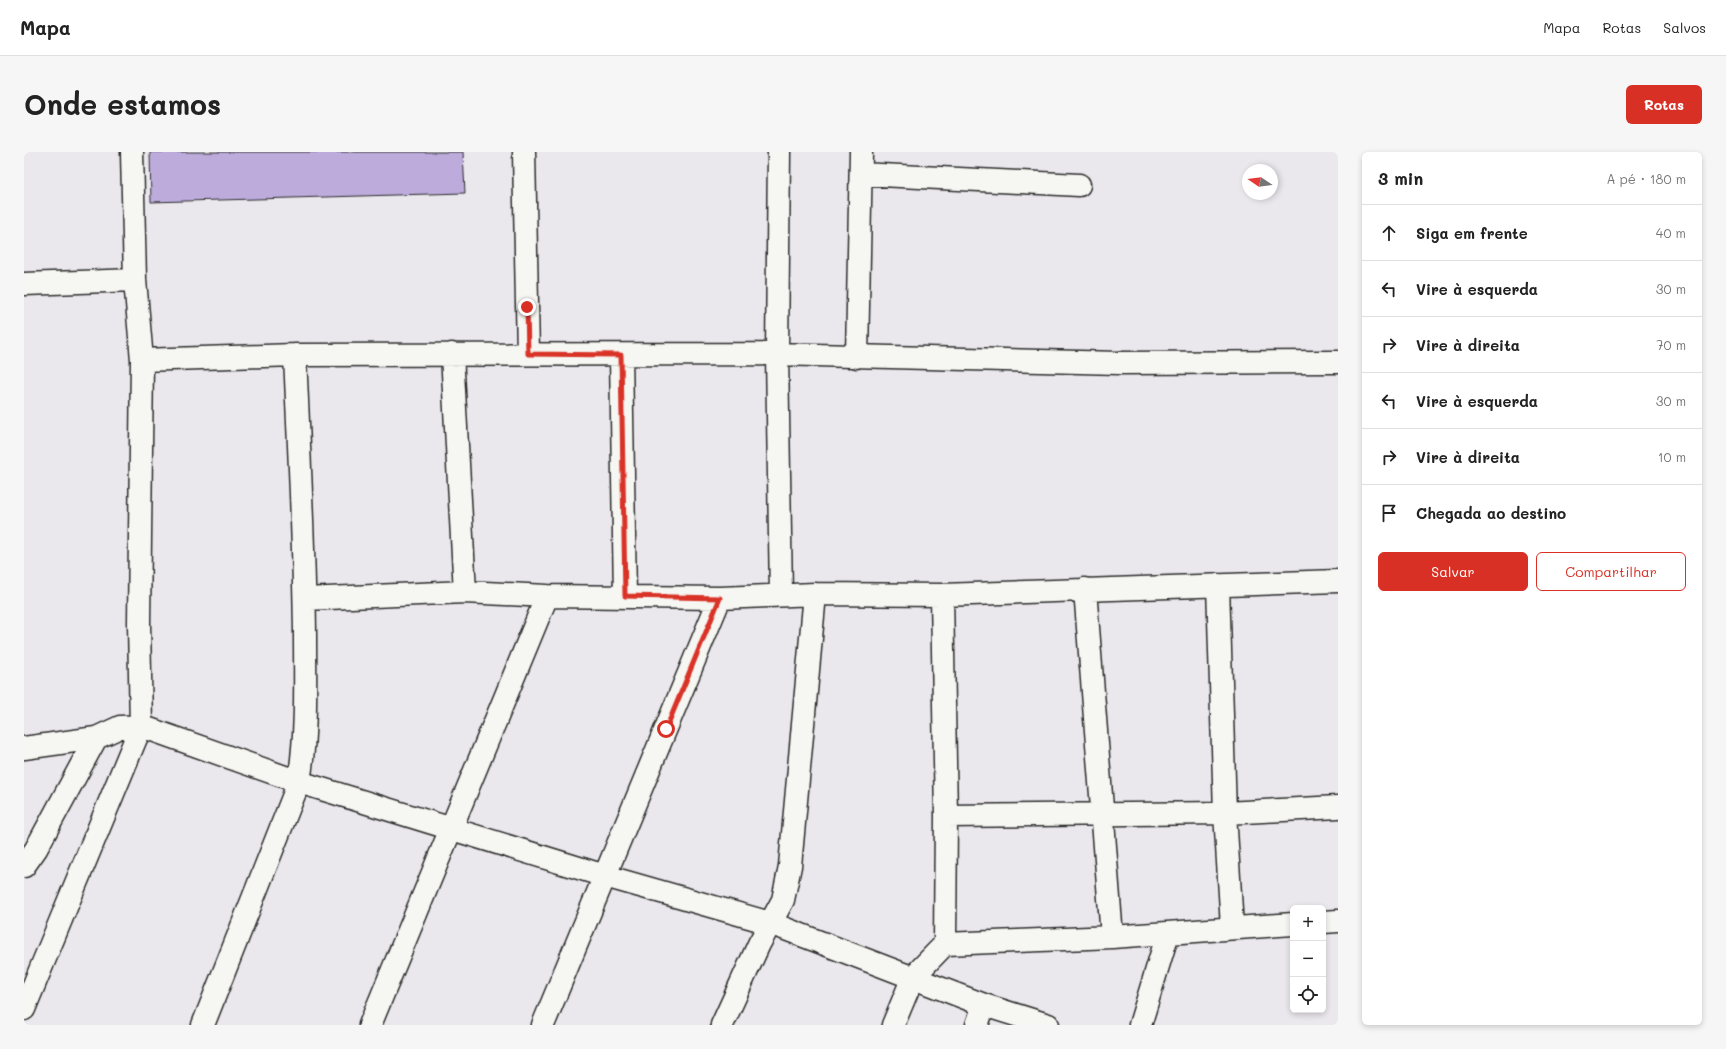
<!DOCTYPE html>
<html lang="pt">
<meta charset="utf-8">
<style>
body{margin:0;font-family:Mali,sans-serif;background:#f6f6f6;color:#222}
.controls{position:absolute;right:12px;bottom:12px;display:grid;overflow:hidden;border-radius:6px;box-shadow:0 2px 6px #0003}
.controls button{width:36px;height:36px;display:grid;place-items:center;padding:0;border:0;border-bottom:1px solid #e0e0e0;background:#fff;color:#222;font:20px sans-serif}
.compass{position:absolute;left:1218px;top:12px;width:36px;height:36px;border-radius:50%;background:#fff;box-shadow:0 2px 6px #0003;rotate:283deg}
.stop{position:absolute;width:12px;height:12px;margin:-9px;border:3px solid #d93025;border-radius:50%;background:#fff}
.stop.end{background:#d93025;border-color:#fff;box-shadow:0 1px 4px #0008}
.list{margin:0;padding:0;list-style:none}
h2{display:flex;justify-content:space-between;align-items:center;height:52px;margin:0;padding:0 16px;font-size:17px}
h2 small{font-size:13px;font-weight:400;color:#767676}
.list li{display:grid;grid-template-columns:26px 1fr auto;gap:12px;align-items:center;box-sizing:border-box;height:56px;padding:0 16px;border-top:1px solid #e0e0e0}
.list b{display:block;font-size:15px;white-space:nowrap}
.list em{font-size:13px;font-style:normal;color:#767676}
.actions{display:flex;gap:8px;padding:12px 16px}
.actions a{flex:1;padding:9px 0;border:1px solid #d93025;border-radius:6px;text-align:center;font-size:14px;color:#d93025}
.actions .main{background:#d93025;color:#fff}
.icon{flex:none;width:22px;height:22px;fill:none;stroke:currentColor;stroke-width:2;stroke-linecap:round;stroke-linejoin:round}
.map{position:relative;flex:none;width:1314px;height:873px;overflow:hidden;border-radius:6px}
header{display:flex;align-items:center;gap:24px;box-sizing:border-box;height:56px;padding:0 20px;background:#fff;border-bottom:1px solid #e0e0e0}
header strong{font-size:19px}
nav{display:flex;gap:22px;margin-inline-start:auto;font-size:14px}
.intro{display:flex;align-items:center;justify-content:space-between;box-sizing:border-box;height:96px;padding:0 24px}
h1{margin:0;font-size:28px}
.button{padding:10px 18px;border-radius:6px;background:#d93025;color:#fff;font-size:14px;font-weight:700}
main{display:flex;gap:24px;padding:0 24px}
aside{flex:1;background:#fff;border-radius:6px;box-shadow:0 2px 6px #0003}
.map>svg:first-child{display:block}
.building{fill:#bcabdb;stroke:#2b2b2b}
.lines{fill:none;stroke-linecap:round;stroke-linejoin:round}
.street-casing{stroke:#2b2b2b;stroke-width:25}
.street{stroke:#f6f6f2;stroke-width:22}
.route{stroke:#d93025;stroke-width:5}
</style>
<header>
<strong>Mapa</strong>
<nav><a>Mapa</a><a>Rotas</a><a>Salvos</a></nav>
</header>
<div class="intro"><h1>Onde estamos</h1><a class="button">Rotas</a></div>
<main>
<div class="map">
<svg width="1314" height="873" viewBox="0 0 1314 873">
<rect width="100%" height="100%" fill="#eae7ed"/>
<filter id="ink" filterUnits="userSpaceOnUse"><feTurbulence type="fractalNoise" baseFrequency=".025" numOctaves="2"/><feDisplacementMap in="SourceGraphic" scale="8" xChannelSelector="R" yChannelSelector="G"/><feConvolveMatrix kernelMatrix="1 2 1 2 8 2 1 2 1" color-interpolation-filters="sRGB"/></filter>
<g filter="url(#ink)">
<path class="building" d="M126 0H439L441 41 127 50Z"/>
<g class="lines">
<defs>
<path id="street" d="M500 0 504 202
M755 0 753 202 757 443
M837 22 1055 33
M0 132 111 128
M428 202 441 440
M597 203 601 444
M833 205 837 0
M118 208 271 203 753 202 1095 211 1314 210
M1194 433 1201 661 1208 775
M1061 437 1088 785
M918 443 922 664 921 792
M281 447 441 440 523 444 696 446 791 442 918 443 1314 429
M0 596 72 586
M922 664 1201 661 1314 655
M0 714 12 697 72 586 96 575 117 574 275 630 581 724 746 771 960 853 1024 873
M1299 770 1314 769
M0 857 117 574 115 471 118 208 111 128 108 0
M179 873 275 630C283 580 281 532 281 482 280 389 275 296 271 203
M346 873 523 444
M519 873 696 446
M698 873 735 792 759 748 766 714 791 442
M869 873 889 825 921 792 1088 785 1269 772
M953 873 960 853
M1116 873 1144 781"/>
</defs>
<use href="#street" class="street-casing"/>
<use href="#street" class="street"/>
</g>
</g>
<g class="lines" filter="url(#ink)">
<path class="route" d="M503 155 504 202 597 203 601 444 696 446 642 577"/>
</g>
</svg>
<div class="controls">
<button>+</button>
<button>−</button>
<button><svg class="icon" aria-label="locate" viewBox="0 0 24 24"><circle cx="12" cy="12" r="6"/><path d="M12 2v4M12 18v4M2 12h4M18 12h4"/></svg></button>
</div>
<svg class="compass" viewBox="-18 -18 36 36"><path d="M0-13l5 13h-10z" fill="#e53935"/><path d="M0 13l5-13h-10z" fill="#767676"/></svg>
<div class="stop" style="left:642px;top:577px"></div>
<div class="stop end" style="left:503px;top:155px"></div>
</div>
<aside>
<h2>3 min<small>A pé · 180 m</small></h2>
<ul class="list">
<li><svg class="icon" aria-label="ahead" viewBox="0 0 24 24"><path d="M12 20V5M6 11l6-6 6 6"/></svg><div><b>Siga em frente</b></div><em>40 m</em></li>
<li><svg class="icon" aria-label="left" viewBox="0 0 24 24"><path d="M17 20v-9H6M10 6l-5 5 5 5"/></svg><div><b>Vire à esquerda</b></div><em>30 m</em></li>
<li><svg class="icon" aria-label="right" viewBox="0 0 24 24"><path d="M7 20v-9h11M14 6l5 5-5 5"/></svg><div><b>Vire à direita</b></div><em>70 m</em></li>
<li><svg class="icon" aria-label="left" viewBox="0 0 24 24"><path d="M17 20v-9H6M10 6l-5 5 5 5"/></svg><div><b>Vire à esquerda</b></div><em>30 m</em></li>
<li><svg class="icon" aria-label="right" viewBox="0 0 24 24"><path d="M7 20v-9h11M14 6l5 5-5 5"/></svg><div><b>Vire à direita</b></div><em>10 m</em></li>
<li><svg class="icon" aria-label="arrive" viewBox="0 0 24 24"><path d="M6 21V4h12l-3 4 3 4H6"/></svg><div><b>Chegada ao destino</b></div></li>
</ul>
<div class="actions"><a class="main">Salvar</a><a>Compartilhar</a></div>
</aside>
</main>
